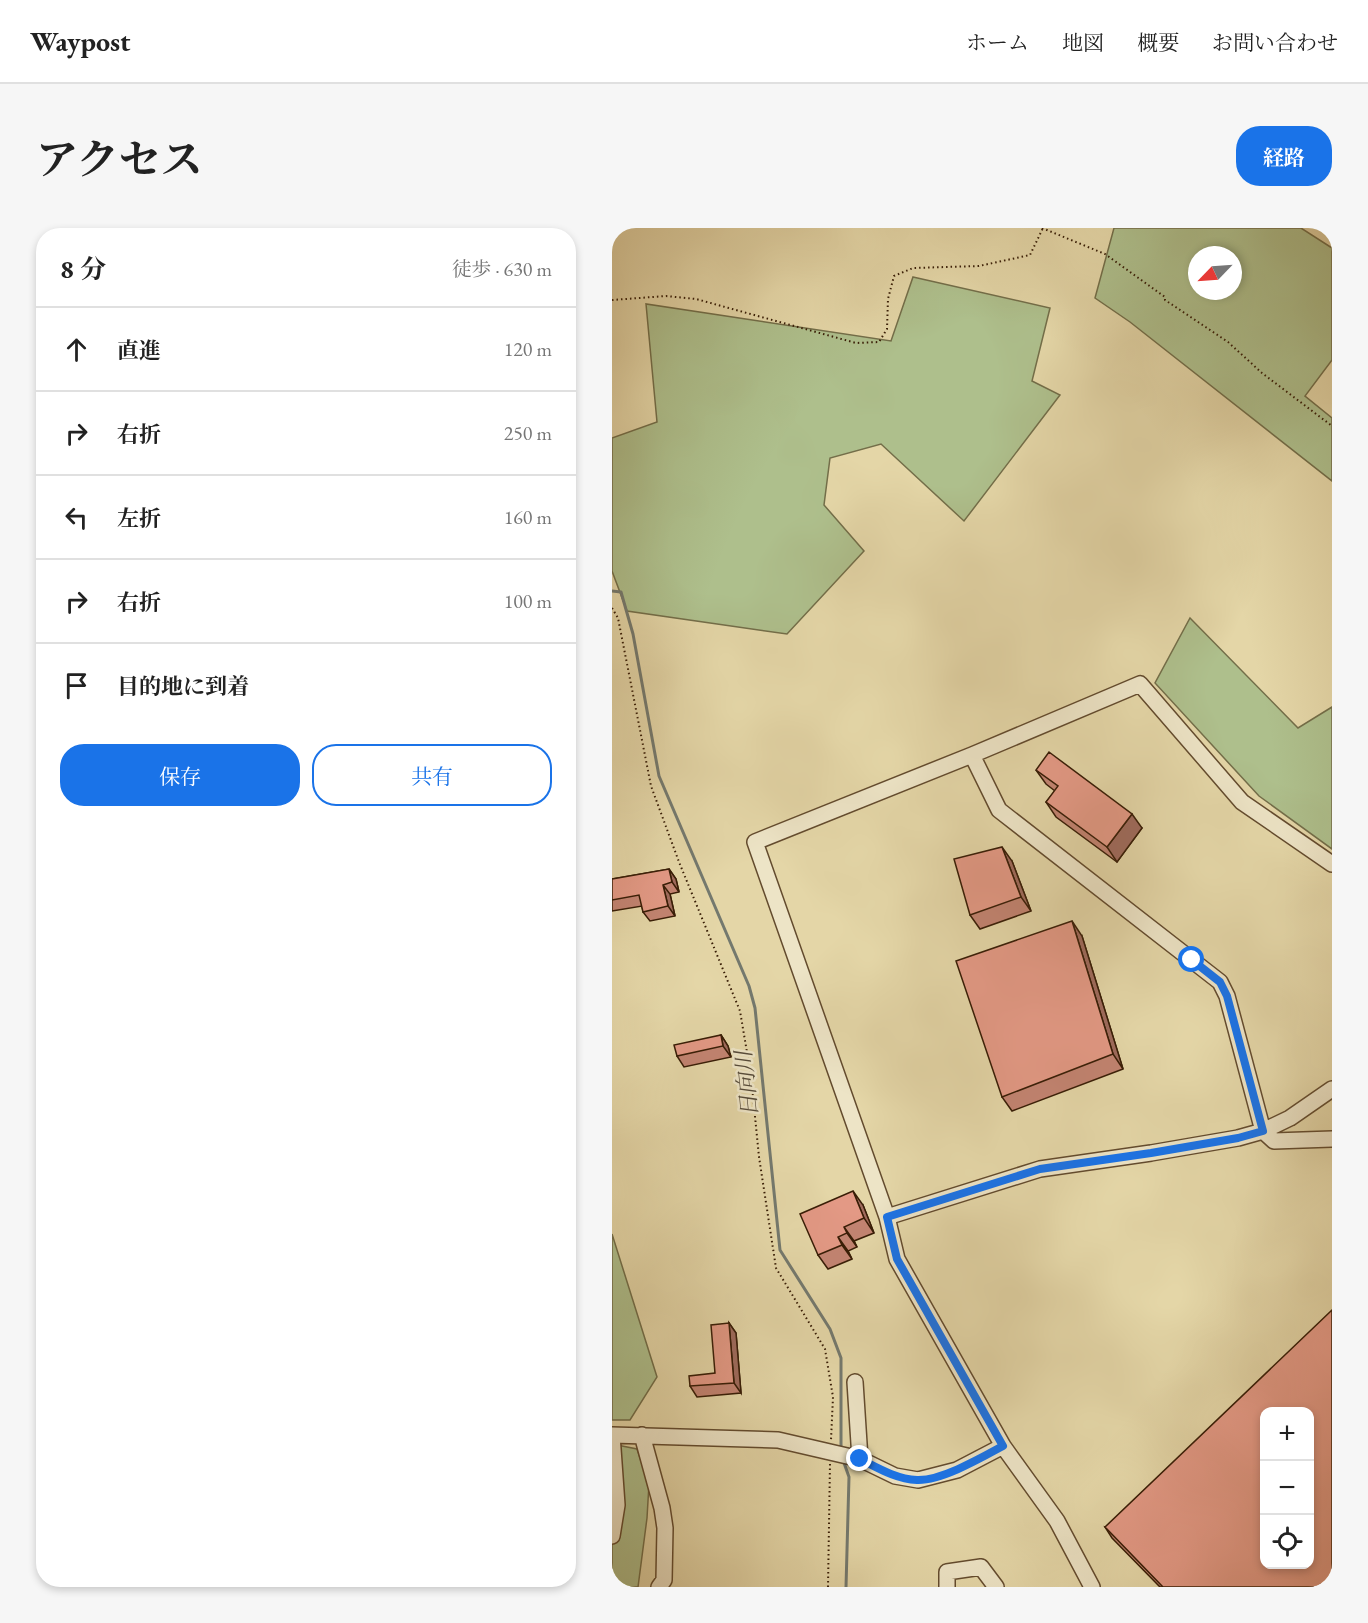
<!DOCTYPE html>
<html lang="ja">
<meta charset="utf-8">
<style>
body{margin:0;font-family:"EB Garamond","Noto Serif JP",serif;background:#f6f6f6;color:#222}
.controls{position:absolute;right:18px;bottom:18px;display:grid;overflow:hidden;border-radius:12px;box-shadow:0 3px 9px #0003}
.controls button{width:54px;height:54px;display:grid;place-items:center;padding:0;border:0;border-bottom:2px solid #e0e0e0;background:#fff;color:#222;font:30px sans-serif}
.compass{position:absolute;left:576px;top:18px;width:54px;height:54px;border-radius:50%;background:#fff;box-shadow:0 3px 9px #0003;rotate:245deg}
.stop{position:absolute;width:18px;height:18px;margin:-14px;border:4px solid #1a73e8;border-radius:50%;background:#fff}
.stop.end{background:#1a73e8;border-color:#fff;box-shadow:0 2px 6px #0008}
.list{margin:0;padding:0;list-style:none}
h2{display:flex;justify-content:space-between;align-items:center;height:78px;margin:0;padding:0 24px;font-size:26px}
h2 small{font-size:20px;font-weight:400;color:#767676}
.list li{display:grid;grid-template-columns:39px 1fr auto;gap:18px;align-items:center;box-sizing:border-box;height:84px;padding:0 24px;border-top:2px solid #e0e0e0}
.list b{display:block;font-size:22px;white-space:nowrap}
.list em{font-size:20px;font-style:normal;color:#767676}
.actions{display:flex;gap:12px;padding:18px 24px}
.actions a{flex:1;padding:14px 0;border:2px solid #1a73e8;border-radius:24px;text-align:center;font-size:21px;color:#1a73e8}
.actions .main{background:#1a73e8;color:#fff}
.icon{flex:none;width:33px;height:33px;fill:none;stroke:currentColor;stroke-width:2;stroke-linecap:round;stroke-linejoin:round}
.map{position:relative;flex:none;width:720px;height:1359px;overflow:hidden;border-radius:24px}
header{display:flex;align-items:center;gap:36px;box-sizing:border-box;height:84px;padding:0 30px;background:#fff;border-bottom:2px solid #e0e0e0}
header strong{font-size:28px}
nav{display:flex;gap:33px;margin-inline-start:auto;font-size:21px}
.intro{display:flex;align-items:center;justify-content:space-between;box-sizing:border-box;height:144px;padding:0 36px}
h1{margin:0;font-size:42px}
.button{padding:15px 27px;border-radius:24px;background:#1a73e8;color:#fff;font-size:21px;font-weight:700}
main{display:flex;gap:36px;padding:0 36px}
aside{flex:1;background:#fff;border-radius:24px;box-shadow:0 3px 9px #0003}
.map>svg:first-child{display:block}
.green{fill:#aebf8c;stroke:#736e49;stroke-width:1.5;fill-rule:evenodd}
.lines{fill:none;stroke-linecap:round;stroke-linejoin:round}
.stream{stroke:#74796e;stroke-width:3}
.minor-casing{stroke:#634b2e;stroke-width:18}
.path{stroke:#381d06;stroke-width:2;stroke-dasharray:1.5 3;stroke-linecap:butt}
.minor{stroke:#ede4c6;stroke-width:15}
.wall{fill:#c38472;stroke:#381d06;stroke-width:1.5}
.shaded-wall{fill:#9f6b5d;stroke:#381d06;stroke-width:1.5}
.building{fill:#e39985;stroke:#381d06;stroke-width:1.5;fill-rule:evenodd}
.route{stroke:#1a73e8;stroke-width:8}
.labels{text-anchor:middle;stroke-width:5;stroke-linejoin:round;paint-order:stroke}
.water-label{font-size:22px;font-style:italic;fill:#564b3a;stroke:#ede4c6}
</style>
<header>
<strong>Waypost</strong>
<nav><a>ホーム</a><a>地図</a><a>概要</a><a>お問い合わせ</a></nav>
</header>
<div class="intro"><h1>アクセス</h1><a class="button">経路</a></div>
<main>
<aside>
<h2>8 分<small>徒歩 · 630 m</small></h2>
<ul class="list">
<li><svg class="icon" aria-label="ahead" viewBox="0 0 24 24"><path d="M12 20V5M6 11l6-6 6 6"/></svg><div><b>直進</b></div><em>120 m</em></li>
<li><svg class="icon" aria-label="right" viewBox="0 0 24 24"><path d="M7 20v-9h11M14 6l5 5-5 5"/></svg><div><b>右折</b></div><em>250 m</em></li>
<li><svg class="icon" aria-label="left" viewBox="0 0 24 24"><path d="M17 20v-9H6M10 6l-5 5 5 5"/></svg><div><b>左折</b></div><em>160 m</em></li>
<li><svg class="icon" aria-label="right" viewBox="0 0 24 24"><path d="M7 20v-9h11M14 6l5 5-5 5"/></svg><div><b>右折</b></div><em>100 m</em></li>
<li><svg class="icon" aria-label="arrive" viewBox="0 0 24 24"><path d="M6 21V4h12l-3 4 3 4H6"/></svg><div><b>目的地に到着</b></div></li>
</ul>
<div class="actions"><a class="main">保存</a><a>共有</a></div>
</aside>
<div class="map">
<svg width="720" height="1359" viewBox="0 0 720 1359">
<rect width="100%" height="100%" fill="#e4d6a7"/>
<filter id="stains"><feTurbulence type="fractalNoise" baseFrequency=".00333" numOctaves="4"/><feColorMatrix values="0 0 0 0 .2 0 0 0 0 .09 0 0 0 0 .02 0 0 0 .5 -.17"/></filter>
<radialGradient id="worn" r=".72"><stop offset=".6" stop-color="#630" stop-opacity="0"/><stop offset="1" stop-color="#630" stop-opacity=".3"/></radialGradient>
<path class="green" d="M502 0H689L720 20V132L693 168 720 190V253L518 94 483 70ZM585 27H621V63H585Z
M301 49 438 80 420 153 448 167 352 293 269 216 218 230 212 277 252 323 175 406 15 383 0 343V210L45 194 34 76 279 113Z
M578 390 686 500 720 479V621L647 568 543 455Z
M0 1006 45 1149 18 1192H0Z
M0 1216 25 1221 37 1256 35 1290 26 1359H0Z"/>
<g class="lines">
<path class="stream" d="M0 363 9 364 21 406 47 548 137 758 143 780 168 1022 218 1101 229 1130V1223
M231 1232 237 1249 234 1359"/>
<defs>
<path id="minor" d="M360 527 387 582 608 754 615 768 651 903 662 913 720 911
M275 989 428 941 539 925 626 910 651 903 678 890 720 861
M243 1154 248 1231
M0 1207 166 1212 248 1231 283 1248 306 1252 345 1242 391 1218
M30 1207 50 1280 53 1300 52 1352 47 1359
M0 1308 5 1277 0 1207
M335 1359V1344L369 1339 384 1359
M480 1359 445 1293 391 1218 285 1031 275 989 143 614 360 527 528 456 630 574 720 636"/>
</defs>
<use href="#minor" class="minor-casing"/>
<path class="path" d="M430 0 493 26 553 69V72L616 114 650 145 720 198
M0 72 54 68 84 71 244 115 267 114 275 101 276 71 282 48 301 40 367 38 418 27 431 0
M0 380 6 390 39 558 67 634 128 783 139 848 147 929 164 1040 213 1121 221 1169 219 1212
M216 1359 218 1235"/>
<use href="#minor" class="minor"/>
</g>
<path class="wall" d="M424 542 530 600 505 634 444 589 434 574 443 563 434 556Z
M400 633 419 683 368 701 358 687Z
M57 641 64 651 67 664 58 666 63 688 38 693 31 684 30 678 0 683V651Z
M470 708 511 841 400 883 390 869Z
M109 807 116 818 119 829 72 839 65 828Z
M251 977 262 1005 242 1013 245 1019 236 1023 240 1031 216 1041 206 1027Z
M117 1095 124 1105 129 1165 85 1169 78 1158 103 1145Z
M493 1299 720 1359H548L500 1310Z"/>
<path class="shaded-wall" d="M520 586 530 600 505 634 495 619Z
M390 619 400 633 419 683 409 669Z
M57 641 64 651 67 664 60 654Z
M51 657 58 666 63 688 56 678Z
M460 693 470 708 511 841 501 826Z
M109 807 116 818 119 829 111 818Z
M241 963 251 977 262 1005 252 990Z
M232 999 242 1013 245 1019 235 1005Z
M226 1009 236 1023 240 1031 230 1017Z
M117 1095 124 1105 129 1165 122 1155Z"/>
<path class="building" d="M437 524 520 586 495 619 434 574 446 558 424 542Z
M390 619 409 669 358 687 342 631Z
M57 641 60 654 51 657 56 678 31 684 27 667 0 672V651Z
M460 693 501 826 390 869 344 733Z
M109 807 111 818 65 828 62 817Z
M241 963 252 990 232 999 235 1005 226 1009 230 1017 206 1027 188 986Z
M720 1082V1359H551L493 1299ZM652 1184H698V1336H652Z
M117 1095 122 1155 78 1158 77 1148 103 1145 99 1097Z"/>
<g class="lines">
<path class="route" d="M248 1231C266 1240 284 1251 305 1252 329 1253 369 1230 391 1218L285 1031 275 989 428 941 539 925 626 910 651 903 615 768 608 754 580 732"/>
</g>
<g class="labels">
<g class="water-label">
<text transform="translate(134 856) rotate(-96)" y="8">日向川</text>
</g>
</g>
<rect width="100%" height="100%" filter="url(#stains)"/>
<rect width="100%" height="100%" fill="url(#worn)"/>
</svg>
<div class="controls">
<button>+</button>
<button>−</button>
<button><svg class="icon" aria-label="locate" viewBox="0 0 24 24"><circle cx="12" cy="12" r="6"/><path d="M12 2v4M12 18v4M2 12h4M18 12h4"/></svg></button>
</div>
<svg class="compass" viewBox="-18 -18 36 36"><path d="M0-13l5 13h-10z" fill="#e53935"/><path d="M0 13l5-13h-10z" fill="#767676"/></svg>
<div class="stop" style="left:580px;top:732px"></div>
<div class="stop end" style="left:248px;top:1231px"></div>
</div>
</main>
